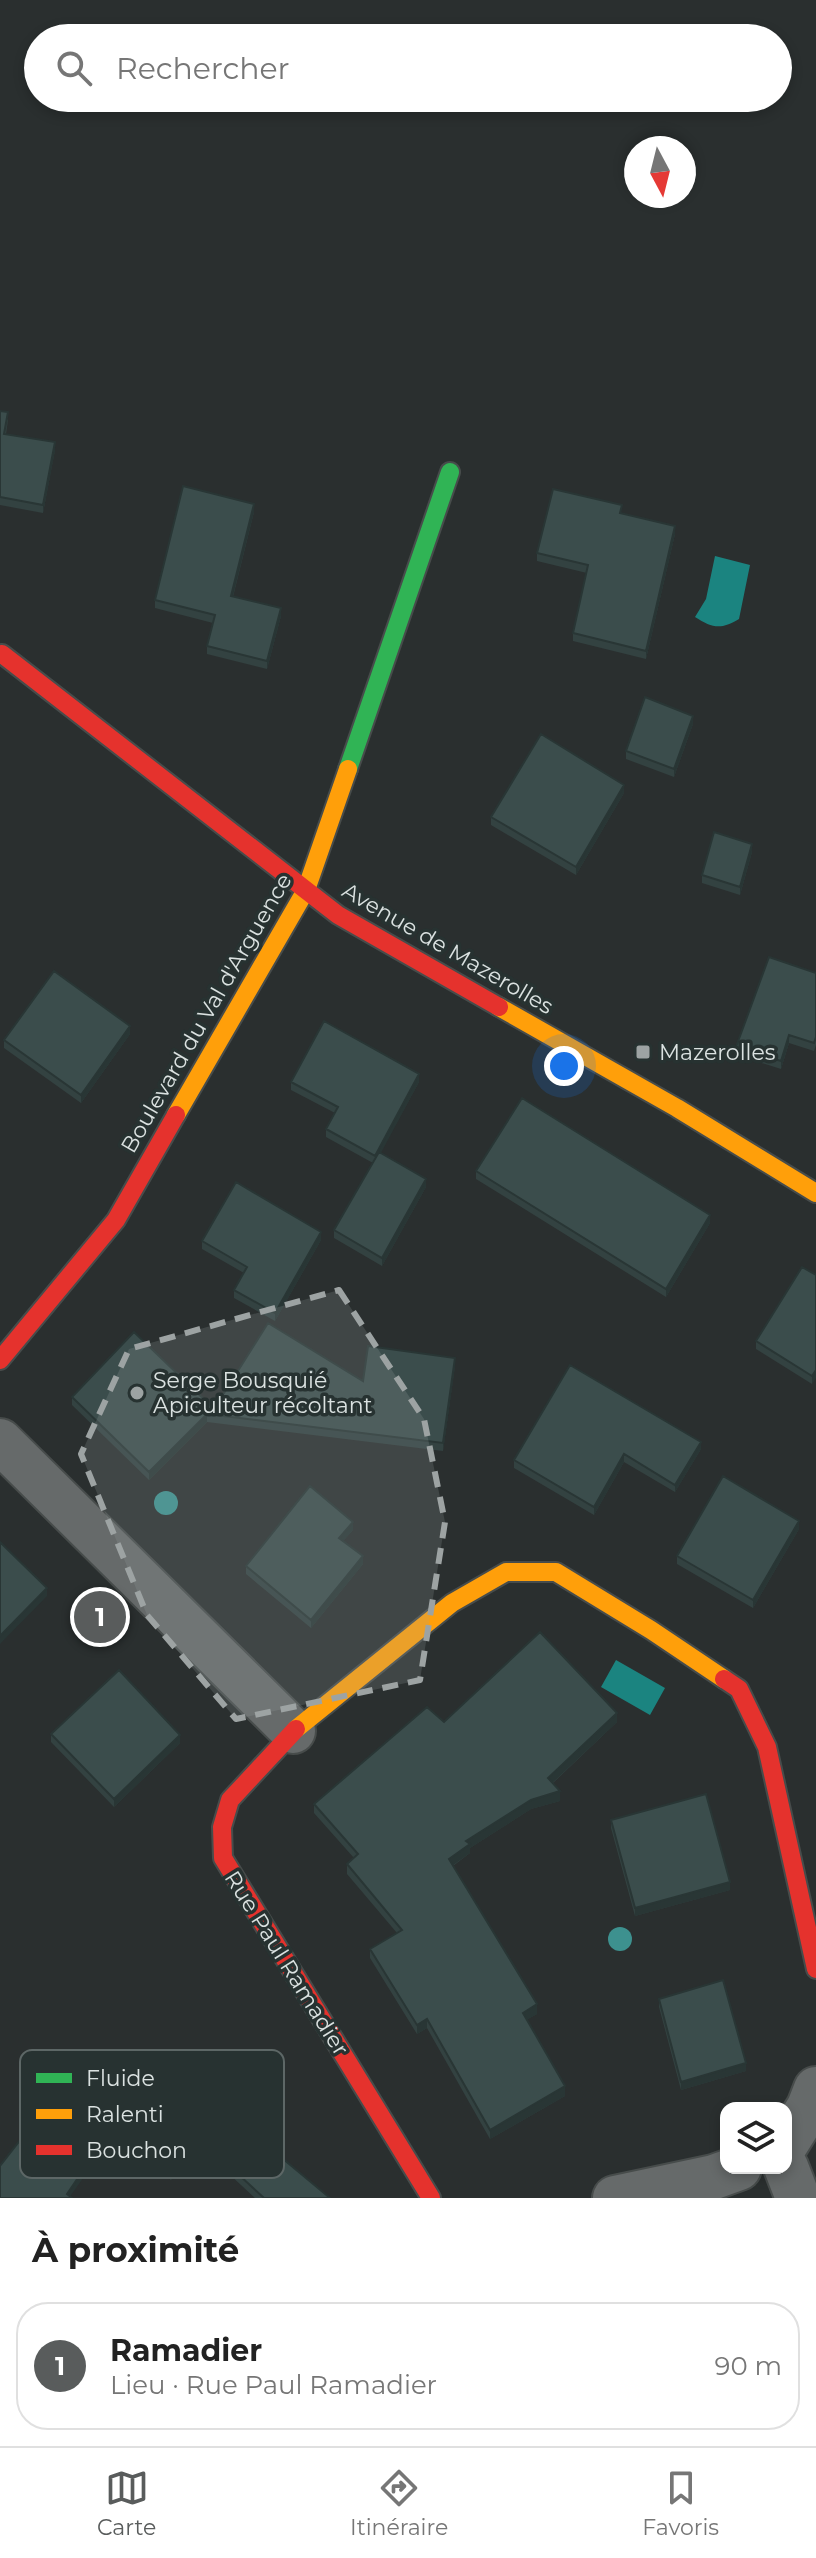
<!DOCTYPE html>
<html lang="fr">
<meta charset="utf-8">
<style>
body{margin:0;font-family:Montserrat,sans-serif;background:#f2f2f2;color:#222}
.controls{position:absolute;right:24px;bottom:24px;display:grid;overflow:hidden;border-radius:16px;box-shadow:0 4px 12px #0003}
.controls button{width:72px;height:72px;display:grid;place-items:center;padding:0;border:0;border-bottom:2px solid #e0e0e0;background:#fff;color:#222;font:40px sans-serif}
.compass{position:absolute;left:624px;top:136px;width:72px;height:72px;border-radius:50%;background:#fff;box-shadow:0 4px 12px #0003;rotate:173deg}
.you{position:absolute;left:564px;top:1066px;width:28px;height:28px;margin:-20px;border:6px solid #fff;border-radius:50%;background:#1a73e8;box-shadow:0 0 0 12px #1a73e833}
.badge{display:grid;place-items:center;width:52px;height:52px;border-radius:50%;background:#595c5c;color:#fff;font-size:26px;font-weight:700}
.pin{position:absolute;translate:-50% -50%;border:4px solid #fff;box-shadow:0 2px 8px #0006}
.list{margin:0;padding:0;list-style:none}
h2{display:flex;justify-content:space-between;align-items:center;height:104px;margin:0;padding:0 32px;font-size:34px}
h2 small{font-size:26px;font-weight:400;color:#767676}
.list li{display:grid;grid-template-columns:52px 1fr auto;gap:24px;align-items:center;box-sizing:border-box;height:128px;margin:0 16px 16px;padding:0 16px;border:2px solid #e0e0e0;border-radius:32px}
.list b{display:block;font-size:30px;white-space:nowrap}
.list p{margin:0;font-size:26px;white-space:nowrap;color:#767676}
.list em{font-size:26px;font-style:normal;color:#767676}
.icon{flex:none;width:44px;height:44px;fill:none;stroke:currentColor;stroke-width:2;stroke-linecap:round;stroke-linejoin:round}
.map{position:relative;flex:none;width:816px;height:2198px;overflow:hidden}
.search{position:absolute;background:#fff;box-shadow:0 4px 12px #0003;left:24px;right:24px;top:24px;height:88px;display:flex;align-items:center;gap:20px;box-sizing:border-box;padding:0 28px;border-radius:44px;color:#767676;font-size:30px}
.sheet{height:248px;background:#fff}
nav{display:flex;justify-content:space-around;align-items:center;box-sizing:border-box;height:112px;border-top:2px solid #e0e0e0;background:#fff;font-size:22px;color:#767676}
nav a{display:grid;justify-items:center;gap:4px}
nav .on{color:#595c5c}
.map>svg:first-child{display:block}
.water{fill:#1b8480}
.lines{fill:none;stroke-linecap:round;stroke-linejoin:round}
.street-casing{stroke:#474c4b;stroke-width:48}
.fast-casing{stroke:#474c4b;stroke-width:22}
.slow-casing{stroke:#474c4b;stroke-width:22}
.jam-casing{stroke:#474c4b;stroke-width:22}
.street{stroke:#666a6a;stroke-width:44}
.fast{stroke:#30b455;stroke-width:18}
.slow{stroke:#ff9f0a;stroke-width:18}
.jam{stroke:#e5322d;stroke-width:18}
.tree{fill:#3d918f}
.wall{fill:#334241}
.shaded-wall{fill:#293635}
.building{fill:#3b4d4c;stroke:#293635;stroke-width:2}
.marked{fill:#9da3a3;fill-opacity:0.2;stroke:#9da3a3;stroke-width:6;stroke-dasharray:16 10;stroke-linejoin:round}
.poi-dot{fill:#9da3a3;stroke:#273231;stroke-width:3}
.labels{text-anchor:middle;stroke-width:7;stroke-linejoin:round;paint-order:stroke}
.street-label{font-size:22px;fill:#dbe2e1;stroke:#273231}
.poi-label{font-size:22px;fill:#dbe2e1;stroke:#273231;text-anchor:start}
.key{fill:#273231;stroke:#5d6766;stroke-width:2}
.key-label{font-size:22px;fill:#dbe2e1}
</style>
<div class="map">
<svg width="816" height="2198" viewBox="0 0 816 2198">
<rect width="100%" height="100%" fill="#2a2f2f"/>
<path class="water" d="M715 556 750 565 739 619C721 630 712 628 695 617L706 599Z
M616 1660 665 1688 650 1715 601 1687Z"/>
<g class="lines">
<defs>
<path id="street" d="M0 1441 293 1731
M786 2144 809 2107 816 2089
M786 2167 798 2198
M615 2198 714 2177 739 2168"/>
<path id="fast" d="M348 769 450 472"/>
<path id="slow" d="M499 1007 677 1108 816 1193
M176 1115 306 890 348 769
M296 1729 452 1603 506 1572H556L651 1630 724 1679"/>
<path id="jam" d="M2 654 338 915 499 1007
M0 1360 116 1220 176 1115
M724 1679 739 1689 767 1747 816 1969
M296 1729 230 1800 222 1827 223 1858 431 2198"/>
</defs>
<use href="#street" class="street-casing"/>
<use href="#fast" class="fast-casing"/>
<use href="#slow" class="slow-casing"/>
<use href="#jam" class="jam-casing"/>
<use href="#street" class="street"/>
<use href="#fast" class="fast"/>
<use href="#slow" class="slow"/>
<use href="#jam" class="jam"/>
</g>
<g class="tree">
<circle cx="166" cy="1503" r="12"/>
<circle cx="620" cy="1939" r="12"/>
</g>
<path class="wall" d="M0 411 8 420 6 434 55 450 43 513 0 505Z
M254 512 233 597 281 616 267 669 207 654V646L213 623 155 608V600Z
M622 514 675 534 646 659 573 641V633L587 573 537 561V553Z
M693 724 674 777 626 759V751Z
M624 793 576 875 491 825V817Z
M752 852 740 895 702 883V875Z
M816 973V1045L814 1051 789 1043 781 1069 736 1055V1047Z
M130 1034 81 1103 4 1048V1040Z
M291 1082H419L380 1153 426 1187 382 1266 334 1238V1230L373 1163 326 1137V1129L335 1113 291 1090Z
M476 1171 710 1223 666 1297 476 1179Z
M321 1240 275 1321 234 1298V1290L244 1273 202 1249V1241Z
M816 1275 812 1384 756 1349V1341Z
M455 1366 443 1451 207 1422 149 1480 72 1405V1397L214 1409 363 1381Z
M701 1449 675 1492 624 1462 594 1515 514 1468V1460Z
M799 1529 753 1608 677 1564V1556Z
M353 1530 343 1541 363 1564 311 1628 246 1574V1566Z
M444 1722H617L553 1783 560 1801 531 1809 470 1848V1853L453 1866 537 2014 526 2020 565 2096 490 2139 427 2028 417 2034 370 1958V1949L397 1933 347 1874V1864L354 1858 314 1813V1804Z
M51 1734 180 1743 114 1807 51 1742Z
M611 1820 730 1890 635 1916 611 1828Z
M659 1999 746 2071 681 2090 659 2007Z
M177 2061 278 2155 330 2198H255L200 2147 171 2180 120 2136V2128Z"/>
<path class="shaded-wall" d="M55 442V450L43 513V505Z
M254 504V512L231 604V596Z
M675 526V534L646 659V651Z
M281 608V616L267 669V661Z
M693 716V724L674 777V769Z
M624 785V793L576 875V867Z
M752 844V852L740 895V887Z
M130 1026V1034L81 1103V1095Z
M789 1035V1043L781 1069V1061Z
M419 1074V1082L375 1164V1156Z
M426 1179V1187L382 1266V1258Z
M710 1215V1223L666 1297V1289Z
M321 1232V1240L275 1321V1313Z
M455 1358V1366L443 1451V1443Z
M816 1370V1378L812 1384V1376Z
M207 1414V1422L149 1480V1472Z
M701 1442V1449L675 1492V1485Z
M624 1454V1462L594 1515V1507Z
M799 1521V1529L753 1608V1600Z
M353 1522V1530L339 1546V1538Z
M363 1556V1564L311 1628V1620Z
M47 1588V1596L0 1644V1636Z
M617 1713V1722L548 1787V1778Z
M180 1735V1743L114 1807V1799Z
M560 1791V1801L531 1809 470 1848V1853L449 1868V1859L466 1841 531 1800Z
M730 1882V1890L635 1916V1908Z
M537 2004V2014L523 2022V2013Z
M427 2019V2028L417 2034V2025Z
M746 2063V2071L681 2090V2082Z
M565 2086V2096L490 2139V2130Z
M200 2139V2147L171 2180V2172Z
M86 2166V2174L69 2198 67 2194Z"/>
<path class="building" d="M0 411 8 412 4 434 55 442 43 505 0 497Z
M183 486 254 504 231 596 281 608 267 661 207 646 215 615 155 600Z
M553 489 622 505 620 513 675 526 646 651 573 633 588 565 537 553Z
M645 697 693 716 674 769 626 751Z
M541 734 624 785 576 867 491 817Z
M714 832 752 844 740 887 702 875Z
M769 957 816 973V1037L814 1043 789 1035 781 1061 736 1047Z
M54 971 130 1026 81 1095 4 1040Z
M324 1021 419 1074 375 1156 326 1129 338 1107 291 1082Z
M522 1098 710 1215 666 1289 476 1171Z
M379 1152 426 1179 382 1258 334 1230Z
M236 1182 321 1232 275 1313 234 1290 247 1267 202 1241Z
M802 1267 816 1275V1370L812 1376 756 1341Z
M268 1323 363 1381 368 1346 455 1358 443 1443 207 1414 149 1472 72 1397 134 1332 214 1409Z
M570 1365 701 1442 675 1485 624 1454 594 1507 514 1460Z
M723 1476 799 1521 753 1600 677 1556Z
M310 1486 353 1522 339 1538 363 1556 311 1620 246 1566Z
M0 1542 47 1588 0 1636Z
M540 1632 617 1713 548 1778 560 1791 531 1800 466 1841 470 1844 449 1859 537 2004 523 2013 565 2086 490 2130 427 2019 417 2025 370 1949 402 1930 347 1864 358 1854 314 1804 427 1707 444 1722Z
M119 1670 180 1735 114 1799 51 1734Z
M706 1794 730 1882 635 1908 611 1820Z
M723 1980 746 2063 681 2082 659 1999Z
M177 2061 278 2150 276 2153 330 2198H264L200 2139 171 2172 120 2128Z
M32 2125 86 2166 67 2194 72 2198H0V2166Z"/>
<path class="marked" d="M339 1290 424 1419 445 1522 420 1680 236 1719 147 1615 81 1454 129 1349Z"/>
<g class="poi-dot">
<rect x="635" y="1044" width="16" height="16" rx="4"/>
<circle cx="137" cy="1393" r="8"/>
</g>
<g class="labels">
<g class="street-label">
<text transform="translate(448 948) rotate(30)" y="8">Avenue de Mazerolles</text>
<text transform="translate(206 1013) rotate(-60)" y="8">Boulevard du Val d'Arguence</text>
<text transform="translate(287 1963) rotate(58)" y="8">Rue Paul Ramadier</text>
</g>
<g class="poi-label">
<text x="659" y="1060">Mazerolles</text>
<text x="153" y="1388">Serge Bousquié<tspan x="153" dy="25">Apiculteur récoltant</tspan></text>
</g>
</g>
<rect x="20" y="2050" width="264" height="128" rx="12" class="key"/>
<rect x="36" y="2073" width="36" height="10" fill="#30b455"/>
<rect x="36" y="2109" width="36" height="10" fill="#ff9f0a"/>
<rect x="36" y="2145" width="36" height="10" fill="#e5322d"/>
<g class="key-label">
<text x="86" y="2086">Fluide</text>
<text x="86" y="2122">Ralenti</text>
<text x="86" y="2158">Bouchon</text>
</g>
</svg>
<div class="controls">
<button><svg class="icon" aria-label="layers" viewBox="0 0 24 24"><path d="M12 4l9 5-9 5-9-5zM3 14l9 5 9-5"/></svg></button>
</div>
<svg class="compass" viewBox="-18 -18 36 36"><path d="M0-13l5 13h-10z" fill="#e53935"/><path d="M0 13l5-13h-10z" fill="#767676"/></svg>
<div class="you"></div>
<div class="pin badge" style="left:100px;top:1617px">1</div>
<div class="search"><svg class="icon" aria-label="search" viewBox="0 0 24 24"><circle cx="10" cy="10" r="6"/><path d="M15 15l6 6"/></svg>Rechercher</div>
</div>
<section class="sheet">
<h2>À proximité<small></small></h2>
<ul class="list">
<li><span class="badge">1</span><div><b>Ramadier</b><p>Lieu · Rue Paul Ramadier</p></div><em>90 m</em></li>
</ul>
</section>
<nav>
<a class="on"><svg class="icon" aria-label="map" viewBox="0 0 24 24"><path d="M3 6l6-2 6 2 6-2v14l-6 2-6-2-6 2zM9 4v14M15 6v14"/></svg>Carte</a>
<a><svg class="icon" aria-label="directions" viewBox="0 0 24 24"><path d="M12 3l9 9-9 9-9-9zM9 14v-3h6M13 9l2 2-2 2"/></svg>Itinéraire</a>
<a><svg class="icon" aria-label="saved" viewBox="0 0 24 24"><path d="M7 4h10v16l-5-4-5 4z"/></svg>Favoris</a>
</nav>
